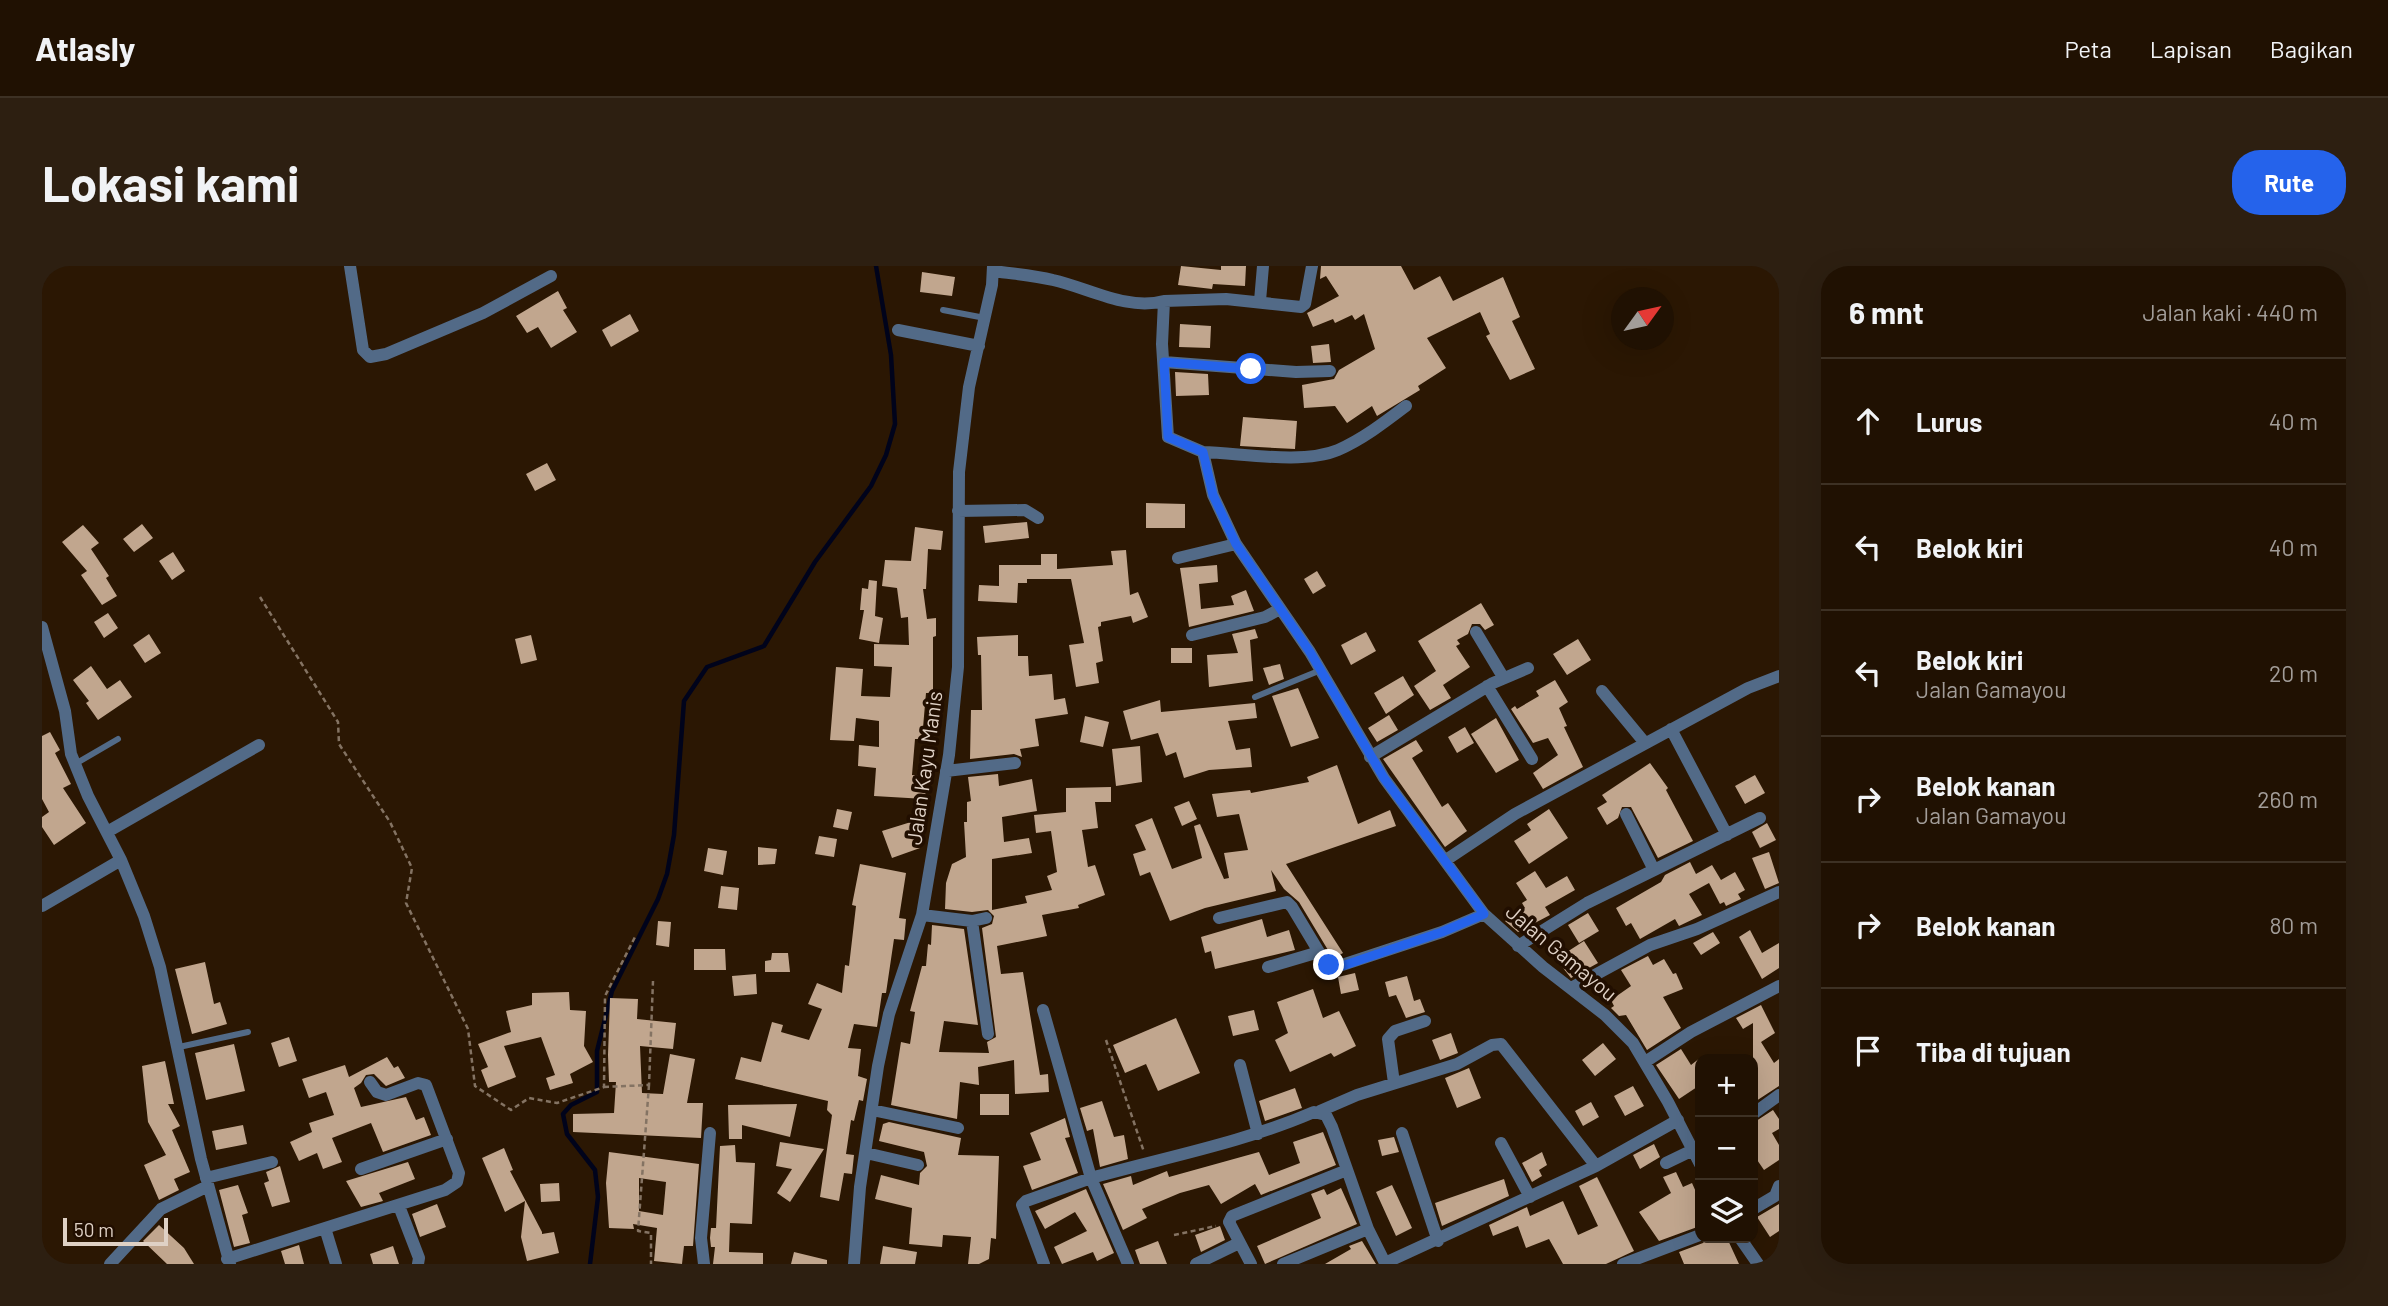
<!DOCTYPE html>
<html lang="id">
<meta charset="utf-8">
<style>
body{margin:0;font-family:Barlow,sans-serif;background:#2d1f11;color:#f1f3f6}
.controls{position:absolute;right:21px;bottom:21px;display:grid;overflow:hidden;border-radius:14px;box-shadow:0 7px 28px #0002}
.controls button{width:63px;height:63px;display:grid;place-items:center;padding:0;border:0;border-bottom:2px solid #3d3124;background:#201102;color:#f1f3f6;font:35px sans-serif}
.compass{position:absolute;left:1569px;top:21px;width:63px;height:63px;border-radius:50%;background:#201102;box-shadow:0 7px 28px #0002;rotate:57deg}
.scale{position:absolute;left:21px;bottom:18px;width:105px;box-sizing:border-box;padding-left:7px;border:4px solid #dfd1c5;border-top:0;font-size:19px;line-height:24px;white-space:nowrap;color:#dfd1c5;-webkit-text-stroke:5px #210e00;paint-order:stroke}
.stop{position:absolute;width:21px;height:21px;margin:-16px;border:5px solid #2563eb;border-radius:50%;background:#fff}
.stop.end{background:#2563eb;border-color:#fff;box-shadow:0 2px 7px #0008}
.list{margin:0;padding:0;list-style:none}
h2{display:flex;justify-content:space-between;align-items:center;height:91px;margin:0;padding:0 28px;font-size:30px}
h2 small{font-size:23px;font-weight:400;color:#a29d99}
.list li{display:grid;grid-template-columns:46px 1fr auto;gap:21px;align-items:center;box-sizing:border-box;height:126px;padding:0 28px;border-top:2px solid #3d3124}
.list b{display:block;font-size:26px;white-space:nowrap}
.list p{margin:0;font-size:23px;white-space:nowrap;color:#a29d99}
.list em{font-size:23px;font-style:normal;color:#a29d99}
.icon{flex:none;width:38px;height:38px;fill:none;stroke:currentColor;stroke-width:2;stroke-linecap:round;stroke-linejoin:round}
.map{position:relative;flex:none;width:1737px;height:998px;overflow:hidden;border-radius:28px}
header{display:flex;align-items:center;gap:42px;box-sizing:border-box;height:98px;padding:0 35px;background:#201102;border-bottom:2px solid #3d3124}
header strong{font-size:33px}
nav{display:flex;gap:38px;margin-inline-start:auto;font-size:24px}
.intro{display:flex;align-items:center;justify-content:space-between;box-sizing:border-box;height:168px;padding:0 42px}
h1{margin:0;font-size:49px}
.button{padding:18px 32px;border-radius:28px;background:#2563eb;color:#fff;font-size:24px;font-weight:700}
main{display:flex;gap:42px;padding:0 42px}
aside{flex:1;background:#201102;border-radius:28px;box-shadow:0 7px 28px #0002}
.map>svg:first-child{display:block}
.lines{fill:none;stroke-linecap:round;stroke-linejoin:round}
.stream{stroke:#00031b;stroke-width:4.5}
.building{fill:#c1a68e;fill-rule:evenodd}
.path{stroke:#847363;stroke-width:2.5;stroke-dasharray:5 3.5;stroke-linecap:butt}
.service{stroke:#526a87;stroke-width:6}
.minor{stroke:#526a87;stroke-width:12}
.route{stroke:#2563eb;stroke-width:9}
.labels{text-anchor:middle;stroke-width:7;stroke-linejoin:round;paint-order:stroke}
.street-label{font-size:21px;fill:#dfd1c5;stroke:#210e00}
</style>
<header>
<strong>Atlasly</strong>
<nav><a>Peta</a><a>Lapisan</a><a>Bagikan</a></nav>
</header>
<div class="intro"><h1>Lokasi kami</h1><a class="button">Rute</a></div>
<main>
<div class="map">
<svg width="1737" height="998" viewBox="0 0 1737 998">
<rect width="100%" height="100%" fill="#2b1703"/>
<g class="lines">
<path class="stream" d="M548 998 556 931 553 904 525 868 521 848 529 839 555 826V785L570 725 616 633 625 608 632 569 642 435 665 401 722 380 773 296 829 220 844 189 853 158 849 89 834 0"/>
</g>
<path class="building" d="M1139 0 1179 4V0H1204L1203 20 1171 18 1170 23 1136 19Z
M1279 0H1359L1372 24 1398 10 1411 35 1461 11 1478 51 1470 55 1493 103 1468 114 1444 70 1448 68 1438 46 1385 72 1404 102 1376 120 1378 124 1335 150 1330 140 1305 157 1293 140 1262 142 1260 119 1292 113 1297 104 1333 83 1322 48 1313 54 1310 49 1293 57 1291 53 1271 61 1265 47 1297 30 1284 10 1278 13Z
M880 6 913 11 910 30 878 26Z
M516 25 525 42 521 44 535 66 509 82 496 61 485 67 474 50Z
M588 48 597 65 569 81 560 64Z
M1138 58 1169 60 1168 82 1137 81Z
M1287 78 1289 96 1271 97 1269 80Z
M1133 106 1166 108 1167 129 1134 130Z
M1201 151 1255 155 1253 183 1198 180Z
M505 197 514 214 493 225 484 208Z
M1104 237 1143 238V262H1104Z
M985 256 987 272 943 277 941 260Z
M100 258 111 272 92 286 81 273Z
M41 259 57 277 49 283 67 310 64 312 75 330 60 339 39 309 45 305 20 276Z
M873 261 901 265 899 284 886 283 884 323H881L885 353 894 352V370L891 371V427H884L880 473H873L870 509 885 510 883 533 832 530 834 502 816 500 817 479 837 481V455L814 452 812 475 788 474 794 401 821 403 819 430 848 431 850 401 832 400V378L867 379 866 351 859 352 855 322 840 320 843 294 869 295Z
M1084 284 1088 329 1096 326 1106 351 1091 357 1089 350 1059 356V360L1056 361 1061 395 1054 397 1057 417 1034 421 1027 379 1042 377 1029 313H985V317H976L975 337 936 335 937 319 957 320V299H999V288H1015V303L1071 299 1069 285Z
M131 286 143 305 130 314 117 295Z
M1175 299 1176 316 1157 318 1159 343 1192 339 1189 330 1204 324 1212 345 1147 361 1138 302Z
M1275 305 1284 320 1271 328 1262 313Z
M827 314 835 315 833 350 841 352 837 377 817 373 822 344H818L820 322 826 323Z
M1439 337 1452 359 1443 364 1438 358H1430L1426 368 1415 374 1418 378 1414 380 1428 401 1401 419 1409 432 1388 444 1372 420 1394 405 1376 375Z
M66 347 76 362 62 372 52 356Z
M1213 363 1216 372 1208 374 1211 415 1167 421 1165 389 1196 387 1190 368Z
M1324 366 1334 385 1309 399 1299 379Z
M107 368 119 387 103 397 91 379Z
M489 369 495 394 479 398 473 373Z
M976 369V390H986L987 410 1010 408 1012 434 1023 432 1026 448 993 453 997 480 978 483 980 491 972 488 928 493 929 444H940L939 389H936L935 371Z
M1536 373 1549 394 1525 409 1511 388Z
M1129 382H1150V397H1129Z
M1238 398 1242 413 1227 419 1221 402Z
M49 400 65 423 78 414 90 431 56 454 44 437 47 435 31 414Z
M1361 410 1372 429 1344 448 1332 427Z
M1513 414 1526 436 1517 442 1525 460 1522 461 1541 501 1501 523 1491 507 1516 489 1506 472 1491 477 1469 443 1473 440 1475 443 1497 430 1494 425Z
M1256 422 1277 472 1249 481 1230 430Z
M1118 434 1119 446 1213 437 1215 452 1186 455 1194 484 1208 482 1210 501 1167 504 1142 512 1134 486 1124 490 1116 467 1089 474 1081 445Z
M1347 449 1356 464 1335 476 1326 462Z
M1043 450 1067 456 1061 481 1038 476Z
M1454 452 1477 494 1454 507 1429 468Z
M1423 461 1432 477 1415 487 1406 471Z
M8 466 18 484 13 487 29 518 21 522 44 557 12 579 0 561V551L7 546 0 533V470Z
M1374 474 1381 485 1370 492 1400 541 1406 537 1425 565 1403 581 1341 493Z
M1098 480 1100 516 1074 520 1070 483Z
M1608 497 1626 522 1624 524 1651 575 1616 592 1589 541H1580L1576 552 1565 559 1555 542 1565 536 1560 529Z
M1295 499 1316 558 1348 544 1354 560 1244 598 1301 687 1294 691 1289 689 1257 636 1242 623 1229 604 1234 625 1163 642 1128 655 1108 606 1098 610 1091 588 1104 584 1093 559 1110 552 1130 603 1160 592 1152 560 1158 558 1182 613 1187 612 1182 587 1206 584 1197 548 1175 551 1170 528 1208 524 1209 527 1267 516 1265 511Z
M956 508 957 520 990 513 995 545 960 551 962 576 987 572 990 587 950 593V644L985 637 983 630 1010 624 1005 610 1015 606 1009 565 994 567 992 549 1024 546V522L1069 521V536H1053L1056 562 1040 564 1046 601 1053 599 1063 629 1036 639 1037 642 1000 649 1005 670 955 680 959 708 981 706 998 809 1006 808 1007 826 973 828 972 794 936 801 937 819 918 816 915 853 849 839 859 776 868 778 873 746 868 745 880 700H884L886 678 889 679 890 659 922 663 936 759 902 755 897 786 947 787 945 776 954 771 940 662 950 658 952 650 946 644 930 646 903 643 904 617 910 598 924 591 922 556H925V536L929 535 926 511Z
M1713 509 1723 527 1703 538 1693 520Z
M1147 535 1155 553 1140 560 1132 541Z
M795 543 810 546 806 564 791 561Z
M1507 543 1526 572 1487 598 1472 575 1489 564 1485 558Z
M869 556 878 582 850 592 840 565Z
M1725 557 1734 574 1718 582 1710 566Z
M777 570 795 573 792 591 773 588Z
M716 581 735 583 733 598 716 599Z
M666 582 685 585 681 609 662 605Z
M1727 586 1737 617 1723 623 1710 592Z
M1648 596 1654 608 1670 599 1679 614 1693 606 1703 624 1696 628 1699 633 1684 640 1682 636 1678 638 1667 617 1647 628 1660 649 1637 660 1633 653 1598 673 1589 657 1584 660 1574 642 1619 616 1623 609Z
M818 598 864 607 857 652 864 653 862 674 852 673 844 727H840L835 761 812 758 806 782 819 783 816 810 825 813 821 835 817 834 812 855 809 854 804 888 812 889 810 908 802 907 797 935 778 931 790 849 785 844 786 835 693 813 699 791 719 796 730 756 741 759 739 766 767 774 780 743 766 738 775 717 800 727 803 699 807 700 814 640 810 639Z
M1493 605 1504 622 1525 610 1533 624 1503 641 1508 649 1476 666 1463 655 1483 642 1480 637 1485 634 1474 617Z
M679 620 697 622 695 644 676 642Z
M1546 647 1557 665 1537 677 1526 659Z
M1220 653 1225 671 1247 664 1253 684 1173 703 1169 685 1163 687 1159 671Z
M616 655 629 656 627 681 614 679Z
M1708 664 1720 687 1737 677V702L1720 713 1697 671Z
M1671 666 1678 677 1659 689 1651 677Z
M1542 675 1556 697 1529 712 1514 693Z
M652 683H683L684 704H652Z
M730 687H746L748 706H723V695L729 694Z
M1606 690 1611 699 1622 693 1631 708 1634 707 1641 723 1621 731 1639 762 1605 784 1584 749 1577 750 1569 742 1572 740 1569 734 1589 720 1579 704Z
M163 696 172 738 178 736 185 758 150 768 133 703Z
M1313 707 1317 724 1299 728 1296 711Z
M714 708 715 728 692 730 690 710Z
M1365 710 1372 735 1378 733 1383 746 1364 752 1354 729 1347 731 1343 716Z
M1271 723 1281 752 1297 745 1314 780 1292 791 1289 787 1248 806 1233 774 1246 767 1235 736Z
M527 726 528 744 544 745 542 780 551 796 528 808 531 817 508 824 504 812 513 809 499 771 462 780 474 811 446 822 439 804 446 801 436 778 469 766 464 745 490 739V727Z
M568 732 596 733 595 753 634 757 631 783 598 780 600 827 621 828 628 788 653 793 645 837H661L659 872 531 866V848L572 847 574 816H567L566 789Z
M1719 739 1733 767 1719 776 1732 797 1737 793V820L1711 837V757L1701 763 1694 752Z
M1212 744 1217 764 1191 770 1186 750Z
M1134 752 1158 807 1116 825 1104 798 1083 807 1071 779Z
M1409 767 1416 787 1398 794 1390 774Z
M247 771 255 795 237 801 229 777Z
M1561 777 1574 793 1553 810 1540 794Z
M192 778 203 825 164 834 153 787Z
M1639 783 1649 799 1658 792V819L1637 833 1614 799Z
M345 791 352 802 356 800 363 812 344 820 332 808 324 809 319 817 312 822 319 841 364 831 374 854 382 851 389 869 341 886 329 857 290 872 300 896 281 903 275 887 257 895 248 876 270 866 267 857 292 849 284 826 267 832 260 813 303 799 307 811Z
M123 795 132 838H126L138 860 130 864 148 906 132 913 137 924 117 934 102 899 124 889 106 856 100 800Z
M1427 802 1439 832 1415 842 1403 812Z
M1591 820 1602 840 1583 850 1572 830Z
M1253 822 1260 842 1223 855 1217 835Z
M938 828H967V849H938Z
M1060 835 1072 871 1082 869 1086 893 1058 901 1051 863 1045 865 1038 842Z
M1549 836 1557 851 1541 860 1533 845Z
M755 838 748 871 700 859V873H687L686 839Z
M1731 844 1737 853V863L1730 867 1737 879V894L1722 904 1711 888V857Z
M1023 852 1028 871 1023 872 1036 907 990 924 981 900 999 894 988 867Z
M847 856 919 872 916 889 957 890 954 973 949 972 947 993 937 998H926L929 971 901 969 900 981 867 978 870 942 833 933 839 909 877 919 878 907 885 900 882 886 837 875 841 858Z
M201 859 205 878 174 884 170 865Z
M1281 866 1294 899 1219 929 1213 918 1179 938 1167 919 1138 927 1100 943 1105 952 1081 964 1061 918 1089 910 1091 919 1125 905 1127 911 1217 886 1227 909 1258 897 1251 876Z
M1352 871 1357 886 1340 890 1336 874Z
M738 876 782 883 748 936 735 927 750 903 734 900Z
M1612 878 1618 891 1598 903 1591 889Z
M693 879 694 896 713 897 710 958 688 957 687 986 721 987V998H671L673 981H669L668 972 669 962H674L678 880Z
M462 882 471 904 468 905 500 966V968L512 966 517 987 485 995 479 971 483 935 463 946 440 892Z
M567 886 657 898 651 980H642L640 998 612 995 615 962 591 958 592 963 567 962 564 917ZM597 912 624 916 621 949 597 945Z
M1500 886 1505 899 1497 904 1500 910 1490 916 1480 897Z
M366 896 373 913 337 927 341 935 319 941 304 915Z
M238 900 248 936 230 941 222 917 227 915 224 906Z
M1634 906 1641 921 1650 917 1658 935V960L1617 975 1597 946 1629 927 1621 911Z
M1555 911 1592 985 1564 998H1521L1507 973 1484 982 1476 960 1451 970 1447 959 1485 941 1488 950 1521 935 1536 969 1556 960 1537 920Z
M1462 913 1467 930 1400 960 1393 937Z
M517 917 518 935 499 936 498 918Z
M196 919 206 947 200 949 208 977 192 981 177 924Z
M1350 919 1370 962 1354 970 1334 926Z
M1299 922 1315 958 1223 998 1215 980 1279 952 1269 928 1282 923 1285 929Z
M1044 923 1072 987 1055 995 1051 986 1020 998 1012 981 1045 965 1033 946 1003 963 993 945Z
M395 938 404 961 378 971 370 948Z
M1737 938V965L1728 971 1715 951Z
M117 959 142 982 152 998H125L101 975Z
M1178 960 1183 974 1159 986 1153 969Z
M1666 972H1685L1697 998H1642L1637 986 1661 977Z
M1116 975 1125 998H1098L1093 984Z
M1320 975 1334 998H1283L1309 983 1307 980Z
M257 979 262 998H243L239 985Z
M351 980 357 998H331L328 988Z
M841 980 875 986 873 998H838Z
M752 986 785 994V998H749Z"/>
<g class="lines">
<path class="path" d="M218 331 296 456 297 478 348 556 370 602 364 637 426 763 433 820 469 844 487 832 515 837 562 821 563 730 594 669
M1064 774 1102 886
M607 819 596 965 609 967V998
M562 821 607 819 611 715
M1132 969 1174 960"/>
<path class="service" d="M901 44 943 52
M1213 431 1279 404
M33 498 76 473
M137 781 206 766"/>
<path class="minor" d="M308 0 321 84 328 91 344 88 441 47 509 10
M952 5C972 8 991 9 1011 14 1047 22 1085 45 1122 35L1120 78 1126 171 1161 186 1171 229 1194 278 1268 386 1342 512 1442 648 1501 701 1563 749 1591 777 1626 836 1658 898
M1122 35 1184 33 1259 41 1263 38 1270 0
M1218 35 1221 0
M856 64 937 80
M1122 96 1254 106 1288 105
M1161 186C1200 187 1260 199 1296 184 1321 173 1343 156 1364 140
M916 245 983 244 996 252
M1136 292 1194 278
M0 361 23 445 29 488 46 530 79 594 102 650 118 701 159 893 188 998
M1434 366 1461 411
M1150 369 1223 351 1238 343
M1445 420 1490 493
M1560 425 1603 477
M1629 463 1685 569
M1328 491 1451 417 1486 402
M904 505 973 497
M1584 548 1612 604
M65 566 217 479
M1404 594 1473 548 1706 422 1737 410
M0 640 79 594
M880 649 930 655 944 652
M1177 652 1245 636 1250 641 1283 696 1294 701 1400 666 1442 648
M930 655 946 768
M1476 680 1545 637 1718 552
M1226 701 1277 686
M1529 722 1608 679 1655 663 1737 626
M1001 744 1049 912 984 935 980 939 1002 998
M1603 796 1649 766 1737 720
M1198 799 1216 868
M1352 817 1346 773 1353 765 1383 755
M830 844 916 862
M1278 845 1315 829 1415 798 1450 779 1459 778 1554 900
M1711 848 1737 829
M1360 867 1396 975
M1459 877 1488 931
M824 887 876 899
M1624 897 1651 884
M319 903 405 873
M164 912 230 896
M357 940 377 992 376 998
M1711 943 1733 930 1737 920
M283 962 294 998
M1698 972 1716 998
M185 993 403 924 415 916 417 907 384 819 376 817 344 829 335 826 328 816
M68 998 119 943 166 920
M662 998 659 972 668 867
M812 998 818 921 836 800 847 748 880 649 907 489 916 401 917 206 927 121 950 19 951 0
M1086 998 1049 912C1124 891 1200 877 1272 846L1284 849 1290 861 1326 963 1343 997 1554 900 1636 854
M1154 998 1197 977
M1209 998 1187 956 1190 950 1305 904
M1241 998 1326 963
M1581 998 1658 969"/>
</g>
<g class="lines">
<path class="route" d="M1209 103 1122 96 1126 171 1161 186 1171 229 1194 278 1268 386 1342 512 1442 648 1400 666 1300 700 1287 699"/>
</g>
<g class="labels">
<g class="street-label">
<text transform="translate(883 502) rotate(-82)" y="7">Jalan Kayu Manis</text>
<text transform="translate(1519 687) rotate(40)" y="7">Jalan Gamayou</text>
</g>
</g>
</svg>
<div class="controls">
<button>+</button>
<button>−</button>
<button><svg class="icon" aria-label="layers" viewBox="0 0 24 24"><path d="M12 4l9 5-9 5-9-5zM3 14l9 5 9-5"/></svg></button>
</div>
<svg class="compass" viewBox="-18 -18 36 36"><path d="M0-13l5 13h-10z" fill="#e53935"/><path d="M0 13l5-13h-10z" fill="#a29d99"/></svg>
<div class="scale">50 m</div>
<div class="stop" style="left:1209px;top:103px"></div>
<div class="stop end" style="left:1287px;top:699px"></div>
</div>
<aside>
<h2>6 mnt<small>Jalan kaki · 440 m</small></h2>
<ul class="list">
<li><svg class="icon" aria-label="ahead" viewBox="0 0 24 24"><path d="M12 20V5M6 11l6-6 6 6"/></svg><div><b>Lurus</b></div><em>40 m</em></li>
<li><svg class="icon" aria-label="left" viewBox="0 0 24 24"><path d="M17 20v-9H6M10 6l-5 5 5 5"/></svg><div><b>Belok kiri</b></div><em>40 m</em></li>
<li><svg class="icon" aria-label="left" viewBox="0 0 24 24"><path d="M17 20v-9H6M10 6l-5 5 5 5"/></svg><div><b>Belok kiri</b><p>Jalan Gamayou</p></div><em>20 m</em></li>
<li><svg class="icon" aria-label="right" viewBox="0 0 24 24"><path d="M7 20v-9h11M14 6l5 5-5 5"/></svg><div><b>Belok kanan</b><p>Jalan Gamayou</p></div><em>260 m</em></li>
<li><svg class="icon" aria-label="right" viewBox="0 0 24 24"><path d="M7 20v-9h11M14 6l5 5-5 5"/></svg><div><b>Belok kanan</b></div><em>80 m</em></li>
<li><svg class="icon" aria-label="arrive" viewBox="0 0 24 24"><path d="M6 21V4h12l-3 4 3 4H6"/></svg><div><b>Tiba di tujuan</b></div></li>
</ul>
</aside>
</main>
